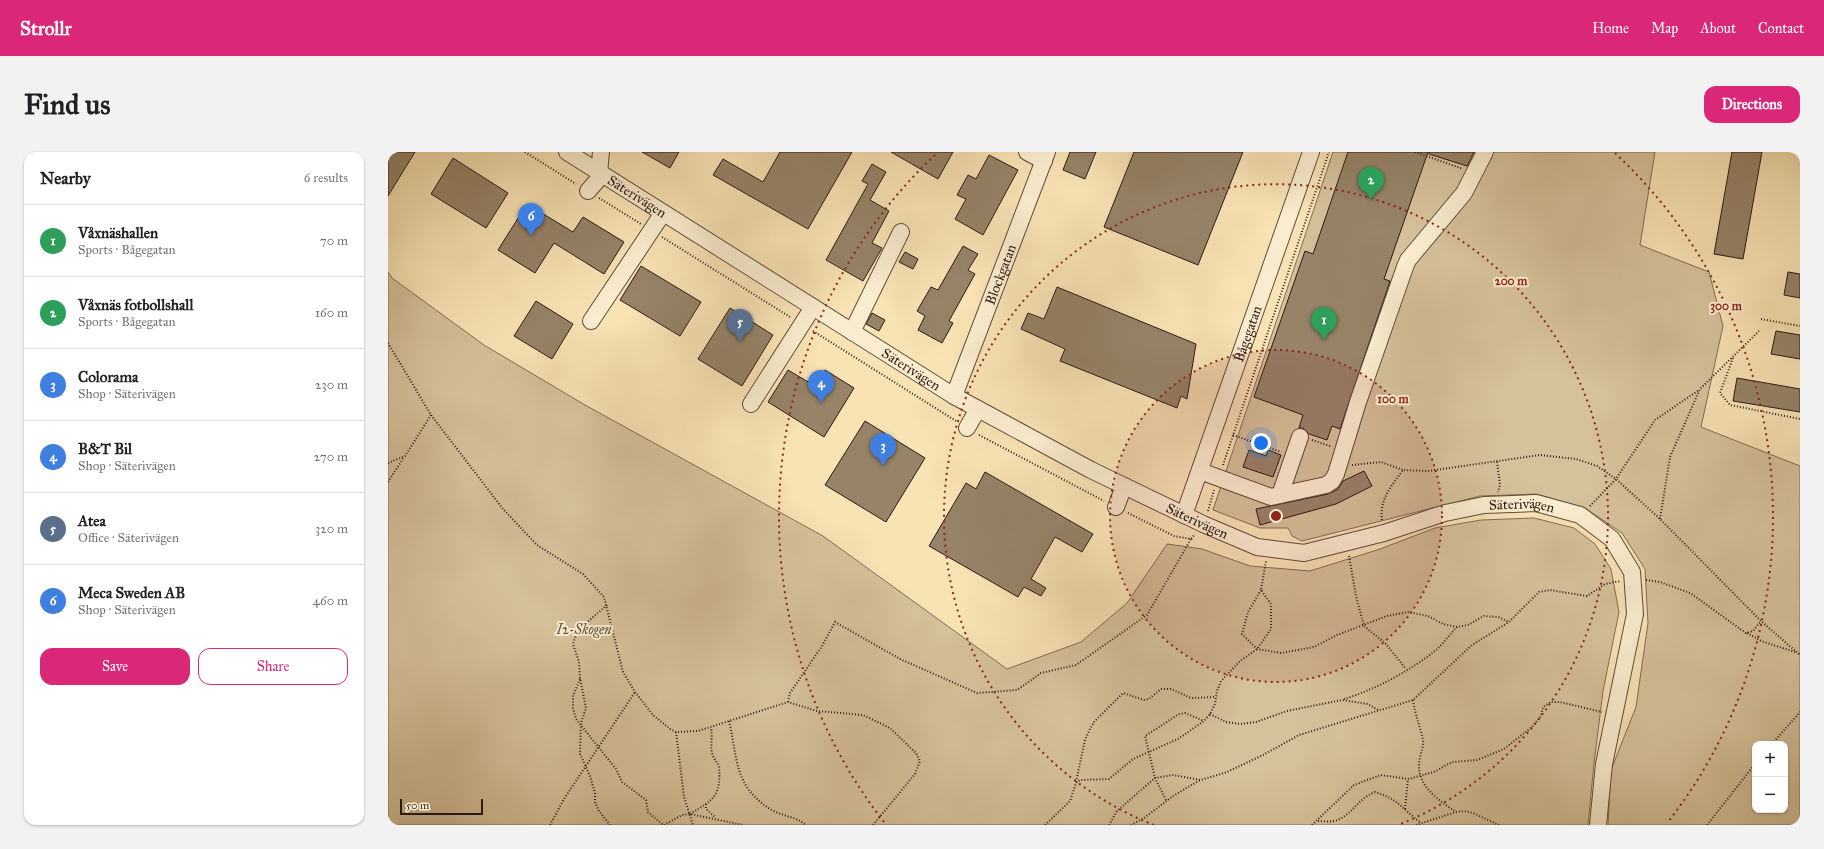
<!DOCTYPE html>
<meta charset="utf-8">
<style>
body{margin:0;font-family:"IM FELL Great Primer",serif;background:#f2f2f2;color:#202124}
.controls{position:absolute;right:12px;bottom:12px;display:grid;overflow:hidden;border-radius:8px;box-shadow:0 1px 3px #0004}
.controls button{width:36px;height:36px;display:grid;place-items:center;padding:0;border:0;border-bottom:1px solid #e0e0e0;background:#fff;color:#202124;font:20px sans-serif}
.scale{position:absolute;left:12px;bottom:10px;width:83px;box-sizing:border-box;padding-left:4px;border:2px solid #2b1b14;border-top:0;font-size:11px;line-height:14px;white-space:nowrap;color:#2b1b14;-webkit-text-stroke:3px #faedcf;paint-order:stroke}
.you{position:absolute;left:873px;top:291px;width:14px;height:14px;margin:-10px;border:3px solid #fff;border-radius:50%;background:#1a73e8;box-shadow:0 0 0 6px #1a73e833}
.badge{display:grid;place-items:center;width:26px;height:26px;border-radius:50%;background:#db2777;color:#fff;font-size:13px;font-weight:700}
.pin{position:absolute;translate:-50% -33px;filter:drop-shadow(0 1px 2px #0008)}
.pin::after{content:'';position:absolute;top:21px;width:14px;height:12px;background:inherit;clip-path:polygon(0 0,100% 0,50% 100%)}
.list{margin:0;padding:0;list-style:none}
h2{display:flex;justify-content:space-between;align-items:center;height:52px;margin:0;padding:0 16px;font-size:17px}
h2 small{font-size:13px;font-weight:400;color:#757577}
.list li{display:grid;grid-template-columns:26px 1fr auto;gap:12px;align-items:center;box-sizing:border-box;height:72px;padding:0 16px;border-top:1px solid #e0e0e0}
.list b{display:block;font-size:15px;white-space:nowrap}
.list p{margin:0;font-size:13px;white-space:nowrap;color:#757577}
.list em{font-size:13px;font-style:normal;color:#757577}
.actions{display:flex;gap:8px;padding:12px 16px}
.actions a{flex:1;padding:9px 0;border:1px solid #db2777;border-radius:12px;text-align:center;font-size:14px;color:#db2777}
.actions .main{background:#db2777;color:#fff}
.map{position:relative;flex:none;width:1412px;height:673px;overflow:hidden;border-radius:12px}
header{display:flex;align-items:center;gap:24px;box-sizing:border-box;height:56px;padding:0 20px;background:#db2777;color:#fff}
header strong{font-size:19px}
nav{display:flex;gap:22px;margin-inline-start:auto;font-size:14px}
.intro{display:flex;align-items:center;justify-content:space-between;box-sizing:border-box;height:96px;padding:0 24px}
h1{margin:0;font-size:28px}
.button{padding:10px 18px;border-radius:12px;background:#db2777;color:#fff;font-size:14px;font-weight:700}
main{display:flex;gap:24px;padding:0 24px}
aside{flex:1;background:#fff;border-radius:12px;box-shadow:0 1px 3px #0004}
.map>svg:first-child{display:block}
.green{fill:#d5c19a;stroke:#806e57;fill-rule:evenodd}
.building{fill:#968368;stroke:#2b1b14}
.lines{fill:none;stroke-linecap:round;stroke-linejoin:round}
.minor-casing{stroke:#5e4d3c;stroke-width:18}
.path{stroke:#2b1b14;stroke-width:2;stroke-dasharray:1 2;stroke-linecap:butt}
.minor{stroke:#faedcf;stroke-width:16}
.ring{fill:none;stroke:#8f2418;stroke-width:2;stroke-dasharray:2 4}
.labels{text-anchor:middle;stroke-width:4;stroke-linejoin:round;paint-order:stroke}
.street-label{font-size:14px;fill:#2b1b14;stroke:#faedcf}
.park-label{font-size:14px;font-style:italic;fill:#5e4d3c;stroke:#faedcf}
.centre{fill:#8f2418;stroke:#faedcf;stroke-width:2}
.ring-label{font-size:12px;text-anchor:middle;font-weight:bold;fill:#8f2418;stroke:#faedcf;stroke-width:4;stroke-linejoin:round;paint-order:stroke}
</style>
<header>
<strong>Strollr</strong>
<nav><a>Home</a><a>Map</a><a>About</a><a>Contact</a></nav>
</header>
<div class="intro"><h1>Find us</h1><a class="button">Directions</a></div>
<main>
<aside>
<h2>Nearby<small>6 results</small></h2>
<ul class="list">
<li><span class="badge" style="background:#2e9e5b">1</span><div><b>Våxnäshallen</b><p>Sports · Bågegatan</p></div><em>70 m</em></li>
<li><span class="badge" style="background:#2e9e5b">2</span><div><b>Våxnäs fotbollshall</b><p>Sports · Bågegatan</p></div><em>160 m</em></li>
<li><span class="badge" style="background:#3f7fe0">3</span><div><b>Colorama</b><p>Shop · Säterivägen</p></div><em>230 m</em></li>
<li><span class="badge" style="background:#3f7fe0">4</span><div><b>B&amp;T Bil</b><p>Shop · Säterivägen</p></div><em>270 m</em></li>
<li><span class="badge" style="background:#5c6f8a">5</span><div><b>Atea</b><p>Office · Säterivägen</p></div><em>320 m</em></li>
<li><span class="badge" style="background:#3f7fe0">6</span><div><b>Meca Sweden AB</b><p>Shop · Säterivägen</p></div><em>460 m</em></li>
</ul>
<div class="actions"><a class="main">Save</a><a>Share</a></div>
</aside>
<div class="map">
<svg width="1412" height="673" viewBox="0 0 1412 673">
<rect width="100%" height="100%" fill="#f8e3b5"/>
<filter id="stains"><feTurbulence type="fractalNoise" baseFrequency=".005" numOctaves="4"/><feColorMatrix values="0 0 0 0 .2 0 0 0 0 .09 0 0 0 0 .02 0 0 0 .5 -.17"/></filter>
<radialGradient id="worn" r=".72"><stop offset=".6" stop-color="#630" stop-opacity="0"/><stop offset="1" stop-color="#630" stop-opacity=".3"/></radialGradient>
<path class="green" d="M945 0H1267L1252 93 1321 120 1335 174 1313 275 1412 314V673H1220L1223 618 1248 555 1260 471 1257 417 1234 381 1197 356 1148 342 1092 344 914 389 904 384 900 376H872L825 358ZM1367 592H1397V658H1367Z
M0 120 4 126 96 193 197 253 435 384 619 517 693 490 739 451 779 392 814 397 862 414 922 419 992 397 1047 376 1093 368 1146 366 1186 376 1207 392 1223 417 1231 460 1215 539 1206 611 1200 673H0Z"/>
<path class="building" d="M0 0H27L0 44Z
M254 0H291L282 16Z
M392 0H464L420 77 325 23 335 7 375 30Z
M503 0H565L550 27Z
M682 0H708L697 27 675 18Z
M746 0H855L810 113 716 75Z
M960 0H1040L996 127 1002 129 952 277 944 274 939 288 921 282 915 276H911L915 263 866 245 917 99 925 102Z
M1041 0H1086L1079 14 1041 2Z
M1344 0H1374L1355 107 1326 102Z
M601 3 630 18 595 83 567 67 578 47 569 43 580 23 588 27Z
M65 6 120 41 98 76 43 42Z
M484 12 498 20 482 48 501 59 484 91 494 96 475 129 438 108 480 32 474 29Z
M139 52 185 80 195 65 236 90 216 122 166 91 147 121 110 98Z
M575 94 590 102 580 118 587 122 561 169 565 171 554 191 530 178 537 164 529 159 543 135 550 138Z
M517 100 530 107 525 117 511 110Z
M253 114 313 150 292 184 232 148Z
M1400 120 1412 122V146L1396 143Z
M669 135 808 192 799 247 793 244 789 256 672 209 677 197 633 177 640 161 656 167Z
M148 149 185 172 164 207 126 184Z
M342 156 385 183 354 234 310 207Z
M484 161 497 168 491 179 478 172Z
M1388 179 1412 183V207L1383 202Z
M400 218 427 234 437 218 466 236 436 285 380 250Z
M1349 226 1412 237V260L1345 249Z
M477 269 537 306 498 370 437 333Z
M861 298 878 304 880 298 893 303 885 325 855 315Z
M976 319 984 334 948 352 872 373 868 357 940 342 950 337 955 329Z
M597 320 705 382 694 400 667 385 643 427 658 436 653 444 636 435 630 445 541 394 578 331 588 337Z"/>
<g class="lines">
<defs>
<g id="minor">
<path id="s1" d="M179 0 566 244 703 318 815 372 869 395 916 401 996 381 1057 361 1096 353 1148 351 1192 363 1224 387 1244 420 1247 462 1216 612 1210 673"/>
<path d="M639 0 656 9"/>
<path d="M211 21 213 0"/>
<path d="M200 39 214 23"/>
<path d="M203 169 275 61"/>
<path d="M464 180 513 80"/>
<path id="s2" d="M566 244 659 0"/>
<path d="M363 252 425 155"/>
<path d="M579 276 590 257"/>
<path d="M812 319 883 345 938 333 944 329 948 322 970 250 1017 115 1020 108 1076 41 1097 0"/>
<path d="M892 343 912 285"/>
<path d="M728 355 736 334"/>
<path id="s3" d="M796 363 923 0"/>
</g>
</defs>
<use href="#minor" class="minor-casing"/>
<path class="path" d="M137 0 188 32
M1027 0 1075 17
M211 46 253 72
M274 85 402 165
M1373 167 1412 174
M425 179 568 269
M0 191 43 263 115 357 149 393 195 422 216 445 235 520 247 540 265 563 282 577 288 580 310 579 400 550 429 559 475 563 502 576 528 601 532 609 527 622 485 673
M1345 206 1332 241 1342 253 1412 267
M591 283 716 349
M845 283 893 300
M924 288 942 294
M1109 310 1112 333 1110 340
M0 311 17 304 43 263
M835 313 941 0
M964 313 993 310 1015 318
M0 330 16 305
M1202 354 1228 327 1267 268 1311 238
M820 359 826 338
M740 361 786 384 803 387 807 382
M1272 367 1282 305 1312 237 1371 179
M994 368C991 348 1004 333 1015 318L1040 319 1152 303 1188 307 1209 314 1228 327 1272 367 1373 469 1412 503
M961 404 968 444 976 474 998 492 1018 517
M1258 428 1272 430 1302 441 1358 481 1365 479 1373 469
M873 438 860 460 854 482 869 497 893 501 926 495 949 483 999 464 1020 460 1040 464 1055 472 1069 475 1080 473 1096 464 1110 465 1121 470
M219 453 195 474 188 483 185 492 191 510 192 526 198 556 193 571 192 602 202 624 207 641V650L211 659 222 673
M1359 481 1373 489 1407 500
M192 527 185 544V556L188 567 228 617 234 630 258 648 260 660 275 673
M956 547C986 538 1024 518 1048 498 1056 491 1062 482 1069 475
M1025 548C1027 562 1032 574 1035 588 1036 597 1030 606 1031 616 1032 636 1053 650 1068 660
M400 550 402 541 434 494 447 470 512 507 589 541 629 538 653 521 688 513 759 463 803 387
M822 562 838 570 852 572 868 570 899 559 954 548 980 552 990 558
M341 569C350 606 345 633 382 657 393 664 407 664 418 673
M288 580 296 645 305 673
M1384 592 1412 560
M688 630 697 588 702 577 706 570 735 541 756 548 761 547 773 537H783L803 546 828 545
M778 648 767 626 757 584 791 562 797 561 816 569
M318 652V657L327 665
M1017 657 1020 627
M302 662C327 647 333 644 331 613 318 598 326 592 323 576
M930 669C935 669 941 670 946 669 963 665 969 647 987 640 1012 648 1013 656 1032 670
M162 673 176 647 247 540
M276 673 294 663 302 662 355 673
M657 673 682 649 688 631 692 628 721 627 745 607 790 587 816 569 822 562 827 552 829 539 833 529 852 509 869 497 883 477V452L873 438 878 409
M721 673 729 659 767 626 785 623 813 628 839 620 875 603 911 583 1025 548 1084 493 1121 470 1151 440 1162 438 1199 444 1217 432 1232 429
M743 673 756 666 785 644 812 628
M924 673 966 633 979 628 993 623 1020 627 1046 620 1064 610 1089 608 1116 597 1144 575 1153 564 1155 555 1163 550H1172L1214 560
M1028 673 1068 660 1076 659 1085 661 1111 673
M1319 673 1367 612"/>
<use href="#minor" class="minor"/>
</g>
<circle cx="888" cy="364" r="166" fill="#8f2418" fill-opacity=".12"/>
<g class="ring">
<circle cx="888" cy="364" r="166"/>
<path d="M766 673A332 332 0 1 1 1010 673"/>
<path d="M496 670A497 497 0 0 1 549 1M1227 1A497 497 0 0 1 1280 670"/>
</g>
<g class="labels">
<g class="street-label">
<text dy="5" stroke="none"><textPath href="#s1" startOffset="83">Säterivägen</textPath></text>
<text dy="5" stroke="none"><textPath href="#s2" startOffset="130">Blockgatan</textPath></text>
<text dy="5" stroke="none"><textPath href="#s3" startOffset="192">Bågegatan</textPath></text>
<text dy="5" stroke="none"><textPath href="#s1" startOffset="407">Säterivägen</textPath></text>
<text dy="5" stroke="none"><textPath href="#s1" startOffset="1068">Säterivägen</textPath></text>
<text dy="5" stroke="none"><textPath href="#s1" startOffset="731">Säterivägen</textPath></text>
</g>
<g class="park-label">
<text x="196" y="482">I2-Skogen</text>
</g>
</g>
<circle cx="888" cy="364" r="6" class="centre"/>
<g class="ring-label">
<text x="1123" y="133">200 m</text>
<text x="1338" y="158">300 m</text>
<text x="1005" y="251">100 m</text>
</g>
<rect width="100%" height="100%" filter="url(#stains)"/>
<rect width="100%" height="100%" fill="url(#worn)"/>
</svg>
<div class="controls">
<button>+</button>
<button>−</button>
</div>
<div class="scale">50 m</div>
<div class="you"></div>
<div class="pin badge" style="left:936px;top:188px;background:#2e9e5b">1</div>
<div class="pin badge" style="left:983px;top:48px;background:#2e9e5b">2</div>
<div class="pin badge" style="left:495px;top:314px;background:#3f7fe0">3</div>
<div class="pin badge" style="left:433px;top:251px;background:#3f7fe0">4</div>
<div class="pin badge" style="left:352px;top:190px;background:#5c6f8a">5</div>
<div class="pin badge" style="left:143px;top:84px;background:#3f7fe0">6</div>
</div>
</main>
